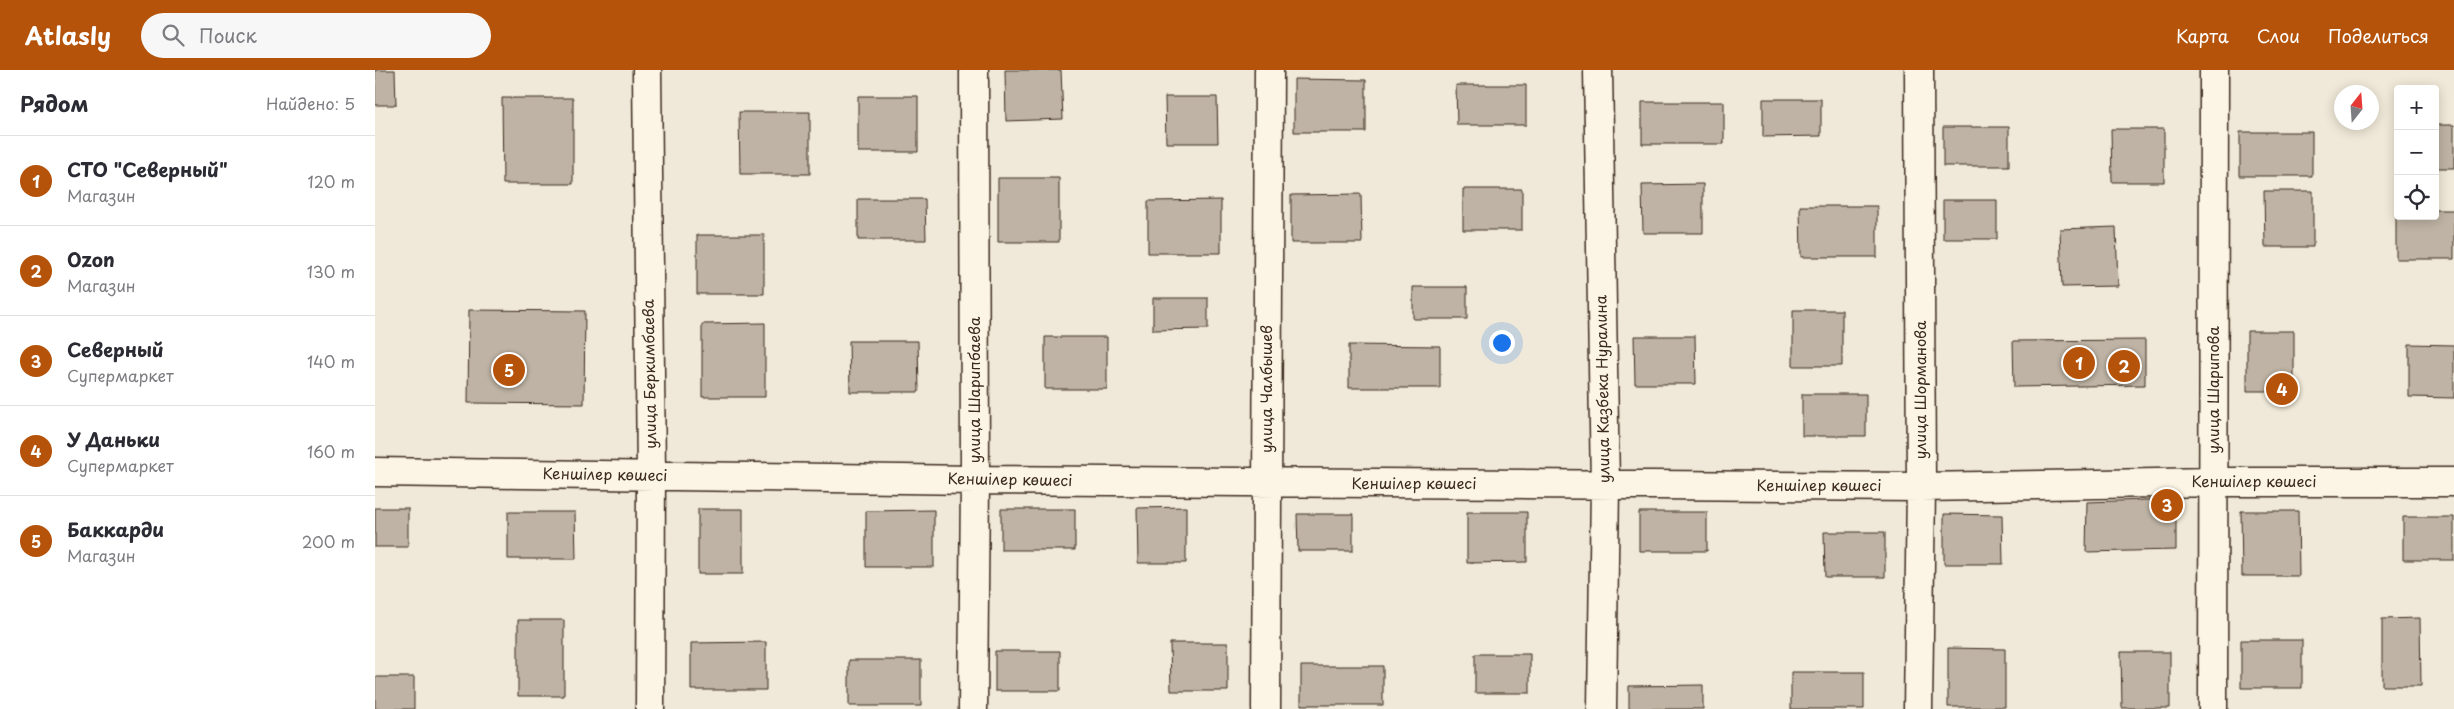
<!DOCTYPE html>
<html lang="ru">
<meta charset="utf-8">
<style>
body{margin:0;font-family:"Playpen Sans",sans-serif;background:#f7f7f7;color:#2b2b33}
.controls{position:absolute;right:15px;top:15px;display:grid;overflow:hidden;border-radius:5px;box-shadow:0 2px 12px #0003}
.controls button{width:45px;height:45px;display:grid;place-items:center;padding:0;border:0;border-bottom:1px solid #e1e1e2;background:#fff;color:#2b2b33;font:25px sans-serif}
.compass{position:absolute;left:1959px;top:15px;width:45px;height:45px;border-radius:50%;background:#fff;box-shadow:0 2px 12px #0003;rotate:17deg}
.you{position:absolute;left:1126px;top:272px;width:18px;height:18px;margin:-12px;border:4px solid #fff;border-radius:50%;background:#1a73e8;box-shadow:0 0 0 8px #1a73e833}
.badge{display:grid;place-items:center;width:32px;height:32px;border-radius:50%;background:#b45309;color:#fff;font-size:16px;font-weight:700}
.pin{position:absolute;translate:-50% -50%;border:2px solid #fff;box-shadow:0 1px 5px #0006}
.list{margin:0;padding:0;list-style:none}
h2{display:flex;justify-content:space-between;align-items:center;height:65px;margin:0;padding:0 20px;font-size:21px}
h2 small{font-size:16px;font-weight:400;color:#7c7c81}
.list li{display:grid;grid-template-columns:32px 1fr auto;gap:15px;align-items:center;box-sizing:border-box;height:90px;padding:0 20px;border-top:1px solid #e1e1e2}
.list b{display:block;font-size:19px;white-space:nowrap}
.list p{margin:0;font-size:16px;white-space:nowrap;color:#7c7c81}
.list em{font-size:16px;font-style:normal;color:#7c7c81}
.icon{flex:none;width:28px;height:28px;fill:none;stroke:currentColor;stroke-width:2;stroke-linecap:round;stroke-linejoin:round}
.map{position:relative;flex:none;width:2079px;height:639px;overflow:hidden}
header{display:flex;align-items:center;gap:30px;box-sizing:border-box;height:70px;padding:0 25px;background:#b45309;color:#fff}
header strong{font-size:24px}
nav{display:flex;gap:28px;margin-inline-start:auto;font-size:18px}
.search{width:350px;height:45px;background:#f7f7f7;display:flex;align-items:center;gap:12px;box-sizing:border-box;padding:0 18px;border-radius:28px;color:#7c7c81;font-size:19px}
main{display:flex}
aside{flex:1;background:#fff}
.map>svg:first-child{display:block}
.building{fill:#beb3a4;stroke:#3b2a1e}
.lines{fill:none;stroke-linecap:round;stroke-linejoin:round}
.minor-casing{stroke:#3b2a1e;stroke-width:31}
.minor{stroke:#fcf5e5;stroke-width:28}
.labels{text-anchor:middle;stroke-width:4;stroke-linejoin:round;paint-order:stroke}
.street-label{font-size:15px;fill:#3b2a1e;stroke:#fcf5e5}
</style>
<header>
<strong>Atlasly</strong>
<div class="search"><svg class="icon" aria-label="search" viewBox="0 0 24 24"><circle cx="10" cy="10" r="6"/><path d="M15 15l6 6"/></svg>Поиск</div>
<nav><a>Карта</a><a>Слои</a><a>Поделиться</a></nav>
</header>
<main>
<aside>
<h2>Рядом<small>Найдено: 5</small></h2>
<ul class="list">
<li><span class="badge">1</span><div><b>СТО &quot;Северный&quot;</b><p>Магазин</p></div><em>120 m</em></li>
<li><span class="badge">2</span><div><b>Ozon</b><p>Магазин</p></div><em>130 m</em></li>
<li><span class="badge">3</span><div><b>Северный</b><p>Супермаркет</p></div><em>140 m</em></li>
<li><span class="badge">4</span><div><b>У Даньки</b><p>Супермаркет</p></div><em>160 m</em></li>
<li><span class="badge">5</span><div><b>Баккарди</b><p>Магазин</p></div><em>200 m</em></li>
</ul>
</aside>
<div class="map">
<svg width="2079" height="639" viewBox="0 0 2079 639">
<rect width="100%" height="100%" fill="#f0e9d9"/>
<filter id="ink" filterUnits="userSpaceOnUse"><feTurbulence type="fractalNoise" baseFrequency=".02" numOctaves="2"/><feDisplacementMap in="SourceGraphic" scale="10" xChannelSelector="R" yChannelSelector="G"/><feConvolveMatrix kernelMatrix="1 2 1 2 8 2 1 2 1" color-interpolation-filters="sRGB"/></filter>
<g filter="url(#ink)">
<path class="building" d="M0 0H20L21 35H0Z
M630 0H686L688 49 631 51Z
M919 9 991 10V62H919Z
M1081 15H1151V55H1082Z
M483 26H543V82H483Z
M790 27H842L843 73H791Z
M127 28H198V114H128Z
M1388 29H1446V66L1388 67Z
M1267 32H1349V74H1267Z
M364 42H435V104H365Z
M2060 55H2079V98H2060Z
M1568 57H1634V96H1568Z
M1736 59H1789V112H1737Z
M1865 62H1937V106H1865Z
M623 108H684V172H623Z
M1328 114V163H1268L1267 115Z
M1088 119H1147V160H1088Z
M1889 121H1938V177H1890Z
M986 124 987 173H916V125Z
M483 129H550L551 170H483Z
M846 130V183H773V131Z
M1568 130H1622V169H1568Z
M1425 136H1502V187H1426Z
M2021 140 2023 146H2060V140H2079V189H2021Z
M1741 157 1743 216 1687 217 1685 159Z
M322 165H389V224H322Z
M1038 217H1092V249H1038Z
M778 228H833V259L778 260Z
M94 240 210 241 209 334 93 333Z
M1418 240H1467V296H1418Z
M390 253V327H327V254Z
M1872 261H1919V321H1872Z
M1259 266H1320L1321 314H1260Z
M670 267H732V319H670Z
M1770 270V315L1639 317 1638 271Z
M474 271H543L544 322H475Z
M2034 274 2079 275V328L2034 327Z
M974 275 1065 276V318H974Z
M1427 324H1491V366H1427Z
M1801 429V480L1711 482 1712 432Z
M811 437V493H763L762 438Z
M0 438H33V477H0Z
M323 439H368V504H323Z
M626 439H700V480H626Z
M559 440V497H491V441Z
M1866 441H1923L1924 506H1867Z
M133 442H200L201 489H133Z
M1092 442H1152V492L1092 493Z
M1264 442H1332V481H1264Z
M922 444H978V481H923Z
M1569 444 1627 445 1628 494H1569Z
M2028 447H2079V490H2028Z
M1449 462H1510V507H1450Z
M2045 548 2046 616H2007V549Z
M143 550H189V626H143Z
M1866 570H1927V618H1866Z
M391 572V620H316V573Z
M795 573H853V621H796Z
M1573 578 1630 579V637H1573Z
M620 581H685V621H620Z
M1746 582H1795V638H1747Z
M1100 584H1155V623H1100Z
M474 590H546V636H474Z
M926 596H1008V635H926Z
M1416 602H1489V639H1416Z
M0 607H39V639H0Z
M1328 615V639H1254V616Z"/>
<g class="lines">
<defs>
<path id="minor" d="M272 0 276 405 275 639
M1223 0 1230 415 1227 639
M0 402 600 410 1546 417 1839 412H2079
M598 639 600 410 599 0
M891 639 894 0
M1543 639 1546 417 1544 0
M1838 639 1839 0"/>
</defs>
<use href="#minor" class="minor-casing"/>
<use href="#minor" class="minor"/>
</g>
</g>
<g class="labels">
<g class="street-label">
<text transform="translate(275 304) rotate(-91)" y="5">улица Беркимбаева</text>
<text transform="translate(892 319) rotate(-90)" y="5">улица Чалбышев</text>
<text transform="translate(1228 319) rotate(-91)" y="5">улица Казбека Нуралина</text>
<text transform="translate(600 320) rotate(-90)" y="5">улица Шарипбаева</text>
<text transform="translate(1546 320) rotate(-90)" y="5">улица Шорманова</text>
<text transform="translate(1839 320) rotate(-90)" y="5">улица Шарипова</text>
<text transform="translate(230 405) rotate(1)" y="5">Кеншілер көшесі</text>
<text transform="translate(635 410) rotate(1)" y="5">Кеншілер көшесі</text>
<text x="1879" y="417">Кеншілер көшесі</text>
<text x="1039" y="419">Кеншілер көшесі</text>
<text x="1444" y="421">Кеншілер көшесі</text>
</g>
</g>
</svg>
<div class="controls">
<button>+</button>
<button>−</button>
<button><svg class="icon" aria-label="locate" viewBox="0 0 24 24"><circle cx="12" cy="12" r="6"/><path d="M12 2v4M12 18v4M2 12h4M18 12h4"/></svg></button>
</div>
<svg class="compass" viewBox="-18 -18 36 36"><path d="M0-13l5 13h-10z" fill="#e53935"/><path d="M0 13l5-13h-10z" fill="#7c7c81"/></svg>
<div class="you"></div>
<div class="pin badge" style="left:1704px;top:293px">1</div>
<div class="pin badge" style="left:1749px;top:296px">2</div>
<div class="pin badge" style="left:1792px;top:435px">3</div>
<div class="pin badge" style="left:1907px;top:319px">4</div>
<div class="pin badge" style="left:134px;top:300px">5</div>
</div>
</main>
